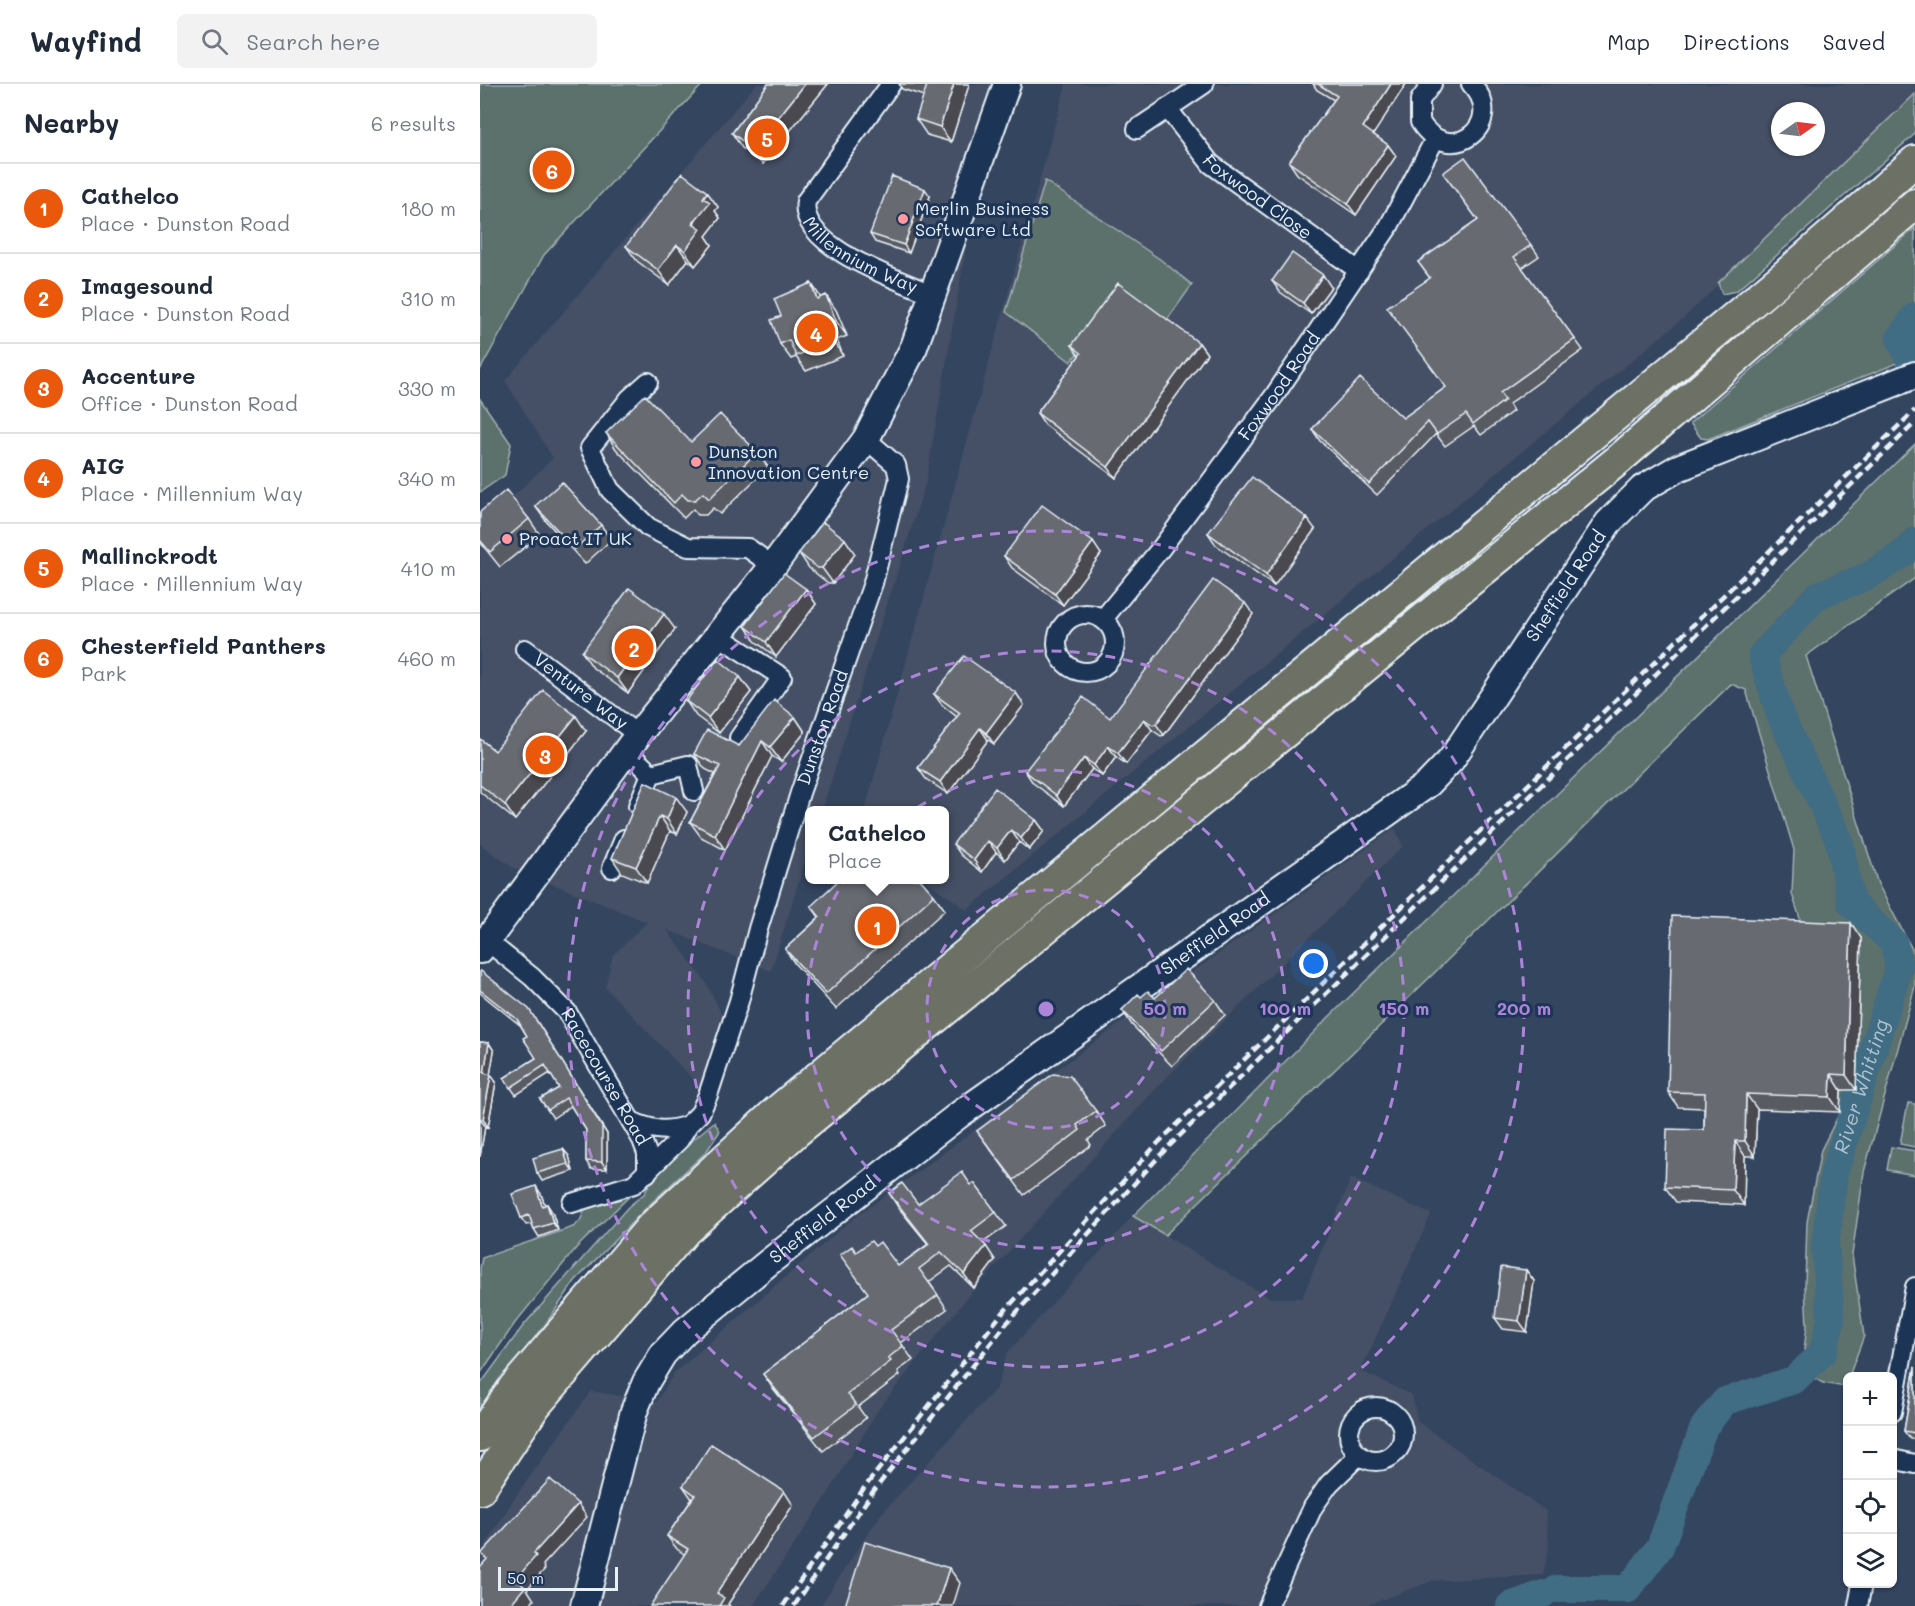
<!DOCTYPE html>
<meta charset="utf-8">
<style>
body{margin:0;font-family:Mali,sans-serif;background:#f2f2f3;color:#1f2937}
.controls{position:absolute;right:18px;bottom:18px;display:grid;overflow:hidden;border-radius:9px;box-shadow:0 2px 4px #0004}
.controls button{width:54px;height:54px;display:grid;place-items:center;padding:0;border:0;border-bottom:2px solid #e0e1e3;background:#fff;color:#1f2937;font:30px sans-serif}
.compass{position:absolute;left:1291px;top:18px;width:54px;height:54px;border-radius:50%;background:#fff;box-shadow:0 2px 4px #0004;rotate:76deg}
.scale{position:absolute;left:18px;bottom:15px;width:120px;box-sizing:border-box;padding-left:6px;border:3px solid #e8f1f8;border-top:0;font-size:16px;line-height:21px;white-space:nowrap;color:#e8f1f8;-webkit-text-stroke:4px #1d3557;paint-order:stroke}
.you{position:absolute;left:834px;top:880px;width:21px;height:21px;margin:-15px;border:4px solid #fff;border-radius:50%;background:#1a73e8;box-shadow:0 0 0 9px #1a73e833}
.badge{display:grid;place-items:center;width:39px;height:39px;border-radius:50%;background:#ea580c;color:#fff;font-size:20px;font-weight:700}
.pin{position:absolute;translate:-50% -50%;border:3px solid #fff;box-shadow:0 2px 6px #0006}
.popup{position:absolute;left:325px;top:722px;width:144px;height:78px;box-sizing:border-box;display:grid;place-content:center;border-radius:9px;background:#fff;filter:drop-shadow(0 2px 4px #0005);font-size:20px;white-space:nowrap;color:#747a83}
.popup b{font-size:22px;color:#1f2937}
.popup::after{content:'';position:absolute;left:50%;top:100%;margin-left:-12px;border:12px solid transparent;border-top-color:#fff}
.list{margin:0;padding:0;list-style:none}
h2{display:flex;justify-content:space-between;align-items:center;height:78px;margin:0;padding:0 24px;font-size:26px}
h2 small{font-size:20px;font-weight:400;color:#747a83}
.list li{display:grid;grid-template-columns:39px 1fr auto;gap:18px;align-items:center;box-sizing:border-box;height:90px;padding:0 24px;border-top:2px solid #e0e1e3}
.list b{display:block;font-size:22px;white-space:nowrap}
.list p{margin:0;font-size:20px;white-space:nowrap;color:#747a83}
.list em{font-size:20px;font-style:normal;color:#747a83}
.icon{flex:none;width:33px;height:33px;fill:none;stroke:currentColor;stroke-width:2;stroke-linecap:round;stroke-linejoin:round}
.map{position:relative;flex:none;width:1435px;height:1522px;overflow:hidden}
header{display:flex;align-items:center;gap:36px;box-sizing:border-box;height:84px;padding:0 30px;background:#fff;border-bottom:2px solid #e0e1e3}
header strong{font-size:28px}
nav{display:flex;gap:33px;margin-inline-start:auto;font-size:21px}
.search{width:420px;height:54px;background:#f2f2f3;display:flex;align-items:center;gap:15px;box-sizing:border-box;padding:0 21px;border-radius:9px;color:#747a83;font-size:22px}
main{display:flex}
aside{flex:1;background:#fff}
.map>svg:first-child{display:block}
.built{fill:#445065;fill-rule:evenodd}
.green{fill:#5c706c;stroke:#a2b0b2;stroke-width:1.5}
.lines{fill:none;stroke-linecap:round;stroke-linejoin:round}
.river{stroke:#406c84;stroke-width:28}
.minor-casing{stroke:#e8f1f8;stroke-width:22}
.secondary-casing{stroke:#e8f1f8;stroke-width:30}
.trunk-casing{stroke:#e8f1f8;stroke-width:34}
.minor{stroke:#1d3557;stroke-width:18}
.secondary{stroke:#1d3557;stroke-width:26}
.trunk{stroke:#6c7065;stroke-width:30}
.rail{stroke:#e8f1f8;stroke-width:4.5;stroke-dasharray:9 4.5;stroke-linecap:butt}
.wall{fill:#595b62;stroke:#e8f1f8;stroke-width:1.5}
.shaded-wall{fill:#494a50;stroke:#e8f1f8;stroke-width:1.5}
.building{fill:#686a72;stroke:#e8f1f8;stroke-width:1.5}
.ring{fill:none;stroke:#ac85d9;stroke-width:3;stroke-dasharray:10 8}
.poi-dot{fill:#ff9aa2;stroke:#1d3557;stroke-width:2}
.labels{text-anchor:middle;stroke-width:6;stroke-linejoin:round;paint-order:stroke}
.street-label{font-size:18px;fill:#e8f1f8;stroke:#1d3557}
.poi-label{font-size:18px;fill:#e8f1f8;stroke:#1d3557;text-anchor:start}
.water-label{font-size:20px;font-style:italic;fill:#adc2cf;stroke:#1d3557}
.centre{fill:#ac85d9;stroke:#1d3557;stroke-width:3}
.ring-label{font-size:18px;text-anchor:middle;font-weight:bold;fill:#ac85d9;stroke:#1d3557;stroke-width:6;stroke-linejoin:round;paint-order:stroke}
</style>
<header>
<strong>Wayfind</strong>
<div class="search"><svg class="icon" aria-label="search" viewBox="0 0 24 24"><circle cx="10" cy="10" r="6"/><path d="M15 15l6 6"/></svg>Search here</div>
<nav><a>Map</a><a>Directions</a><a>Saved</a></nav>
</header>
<main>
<aside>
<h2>Nearby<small>6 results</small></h2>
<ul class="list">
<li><span class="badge">1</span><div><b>Cathelco</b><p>Place · Dunston Road</p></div><em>180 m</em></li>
<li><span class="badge">2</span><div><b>Imagesound</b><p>Place · Dunston Road</p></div><em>310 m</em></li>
<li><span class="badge">3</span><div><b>Accenture</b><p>Office · Dunston Road</p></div><em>330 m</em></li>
<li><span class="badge">4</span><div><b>AIG</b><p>Place · Millennium Way</p></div><em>340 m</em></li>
<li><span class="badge">5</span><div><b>Mallinckrodt</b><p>Place · Millennium Way</p></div><em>410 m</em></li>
<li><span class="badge">6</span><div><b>Chesterfield Panthers</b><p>Park</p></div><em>460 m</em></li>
</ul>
</aside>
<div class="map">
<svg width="1435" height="1522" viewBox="0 0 1435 1522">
<rect width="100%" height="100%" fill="#34455f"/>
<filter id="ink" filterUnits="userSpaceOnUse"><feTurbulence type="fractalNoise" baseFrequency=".0167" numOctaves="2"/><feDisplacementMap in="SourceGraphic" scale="12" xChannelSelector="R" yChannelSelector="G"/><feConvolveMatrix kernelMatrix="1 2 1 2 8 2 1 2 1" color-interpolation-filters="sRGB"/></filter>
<g filter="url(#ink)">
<path class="built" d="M276 0H514L446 398 342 726H330L329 765 291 887 187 846 227 900 250 948 228 1011 125 903 133 871 167 838 33 784 0 760V444L73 374 25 297Z
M586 0H1435V10L1206 232 487 826 445 796H464V726H385ZM1300 27H1336V63H1300Z
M915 744 923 762 681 999 486 1215 398 1326 348 1410 273 1522H0V1470L33 1416 111 1307 177 1318 194 1289 369 1138 638 941Z
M871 1094 951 1130 881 1287 932 1311 938 1338 1066 1427 1069 1463 1063 1491 952 1497 885 1522H340L401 1430 517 1303 527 1269 653 1132 790 1214H822Z"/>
<path class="green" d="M0 0H223L64 171 0 286Z
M1435 10V50L1256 207 1242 210 1238 199Z
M565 97 681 176 712 201 687 236 643 206 591 278 526 228Z
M1435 144V272L1228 355 1221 354 1210 339Z
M0 315 31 360 25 391 0 408Z
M1435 360V494L1326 572 1398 800 1435 871V902L1384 1088 1372 1171 1384 1252 1365 1303 1343 1299 1334 1294 1324 1266 1327 1242 1325 1202 1327 1138 1341 1066 1360 1028 1361 1006H1376L1312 810 1314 766 1266 606 1251 600 685 1151 653 1132 848 934Z
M1428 1019 1435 1020V1063L1420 1060Z
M234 1038 240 1047 226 1068 167 1123 95 1197 0 1336V1301L43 1242 148 1123 165 1109 175 1087Z
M1411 1063 1435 1067V1091L1407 1086Z
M159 1103 97 1163 35 1239 0 1290V1184L2 1174 93 1143 100 1137 105 1125Z"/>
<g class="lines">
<g class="river">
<path d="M1435 232 1420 254 1435 286"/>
<path id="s1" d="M1077 1505H1148L1180 1463 1224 1343 1245 1317 1314 1296 1343 1268 1351 1236 1345 1161 1354 1089 1419 883 1414 859 1371 819 1359 756 1300 631 1282 571 1338 511 1388 492 1424 469 1435 457"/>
<path d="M1030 1522 1063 1510"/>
</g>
<defs>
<g id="minor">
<path id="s2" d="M411 0 326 117C317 163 420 196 454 211"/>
<path d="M952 0 940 16V38C970 86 1029 38 991 0"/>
<path id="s3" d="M687 24 731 80 879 187"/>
<path d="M657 45 724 0"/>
<path d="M168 298 149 315 110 364 130 406 168 443 208 463 268 464 293 482"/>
<circle cx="606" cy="559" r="29"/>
<path id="s4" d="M623 535 682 463 794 312 909 142 955 55"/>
<path d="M237 551 302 593 259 654"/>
<path id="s5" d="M45 565 158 651"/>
<path d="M146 666 171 690"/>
<path d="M158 722 171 690 208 681 214 707"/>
<path d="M132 784 144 755"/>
<path id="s6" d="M7 857 52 893 87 928 162 1056 167 1069V1089"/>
<path d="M151 1037C170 1046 187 1049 208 1041"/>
<path id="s7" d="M92 1119 154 1100 199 1056 208 1041 220 1029 228 1011 259 917 278 845 320 709 393 499 419 395 416 381 386 355"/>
<circle cx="896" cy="1350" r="27"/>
<path d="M1412 1328 1435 1203"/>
<path d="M1412 1375 1435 1380"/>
<path d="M788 1522 833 1423 849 1400 879 1371"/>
<path d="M1378 1522 1382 1500"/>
</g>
<g id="secondary">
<path d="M0 866 158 651 293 482 386 355 434 263 527 0"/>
<path id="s8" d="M104 1522 154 1327 166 1298 183 1270 205 1247 289 1178 480 1030 948 700 971 676 1128 439 1162 405 1198 384 1435 291"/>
</g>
<path id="trunk" d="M0 1352 34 1303 171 1143 298 1026 1304 192 1435 77
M0 1405 55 1322 206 1146 316 1048 1138 376 1435 120"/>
</defs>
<use href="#minor" class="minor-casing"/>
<use href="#secondary" class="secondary-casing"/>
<use href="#trunk" class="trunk-casing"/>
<use href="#minor" class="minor"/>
<use href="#secondary" class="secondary"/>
<use href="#trunk" class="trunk"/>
<path class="rail" d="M303 1522 384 1404 519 1233 678 1059 1435 326
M314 1522 392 1409 526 1240 685 1066 1435 339"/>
</g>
<path class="wall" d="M288 0H348L283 80 262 64 252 49Z
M419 0H489V1L471 58 447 51 436 35 444 12 422 5Z
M833 0H926L893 50 908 61 916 72 876 131 817 90 809 78 854 16 837 6Z
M963 89 1051 161 1059 172 1042 184 1103 266 1029 320 1033 327 1001 351 994 342 965 362 956 350 897 411 840 357 832 345 923 334 966 303 950 194 938 178 998 136Z
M227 108 238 123 235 127 240 134 226 152 232 161 215 182 208 176 189 201 157 177 146 162Z
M450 112 429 169 395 158 390 150Z
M792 197 851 203 831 230 800 208Z
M331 199 340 213 356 226 367 252 357 256 363 272 326 287 316 273 311 275 300 260 301 232Z
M719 259 727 270 636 394 565 341 557 329 599 272 592 261Z
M126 349 211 358 277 368 288 383 240 430 233 424 226 431H218L213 425 204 434 136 365Z
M55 422 121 441 131 456 105 480 66 437Z
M0 428 49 435 60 451 20 483 0 458Z
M835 445 794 502 736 461 728 449Z
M319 469 375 470 353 499H348L329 484Z
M621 470 583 521 532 484 524 472Z
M326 505 336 520 296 573 275 557 265 542Z
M773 530 684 651 681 652 672 646 646 680 636 673 622 692 612 685 584 722 553 699 545 687 630 634Z
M195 545 148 609 113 584 102 568Z
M260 593 271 608 239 649 216 632 206 617Z
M536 609 544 621 514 660 508 656 468 710 446 695 438 684 477 633 462 621 454 610Z
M315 633 325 648 301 678 292 672 245 766 221 753 210 738 235 690 225 685 214 670 259 662Z
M106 647 35 736 0 708V655L15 667Z
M165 698 207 728 197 750 190 747 167 799 142 789 132 774Z
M556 736 564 747 549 766 539 758 525 776 516 768 502 788 481 771 473 760Z
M454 811 465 826 356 925 315 880 305 865 339 833 331 822Z
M1381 854 1376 1006H1361L1360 1028 1277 1025 1275 1072H1265L1264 1121 1196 1118 1185 1103 1224 1046V1024L1198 1023 1188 1008Z
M0 888 54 933 127 1050V1085H111L106 1077V1046L91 1022 73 1034 60 1015 79 1004 70 989 36 1011 24 994 56 974 47 952 41 942 0 909Z
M661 913 735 916 745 931 692 982 652 941 642 926Z
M0 958 9 959 14 967 10 991 16 998 8 1043 5 1042 0 1073Z
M616 1027 626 1042 608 1056 611 1061 544 1111 497 1047Z
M83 1065 89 1072 93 1087 62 1097 57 1089Z
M494 1099 526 1142 503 1159 515 1176 494 1204 471 1182 449 1198 467 1225 421 1259 433 1276 418 1287 420 1291 378 1323 386 1334 343 1367 292 1303 283 1290 388 1209 376 1168 395 1162 418 1182 448 1160 418 1123 409 1109 438 1120 491 1101Z
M61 1110 65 1121 67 1120 72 1128 78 1146 59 1153 54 1145 52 1140 46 1141 41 1134Z
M1046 1186 1054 1197 1047 1248 1023 1245 1015 1234Z
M1435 1283V1355H1430L1424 1347Z
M203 1402 313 1421 248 1520 204 1470 197 1465 187 1452 212 1415Z"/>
<path class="shaded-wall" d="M325 0H348L283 80 273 65Z
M474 0H489V1L471 58 460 43Z
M911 0H926L891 54 883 43Z
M908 61 916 72 876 131 868 120Z
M445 105 450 112 429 169 424 161Z
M227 108 238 123 235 127 240 134 226 152 232 161 215 182 205 167 223 114Z
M197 161 208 176 189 201 178 186Z
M843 191 851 203 831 230 823 219Z
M331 199 341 214 337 215Z
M346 211 356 226 367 252 356 237Z
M346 241 357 256 363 272 353 256Z
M719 259 727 270 636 394 628 383Z
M827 434 835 445 794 502 786 491Z
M365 455 375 470 353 499 342 484Z
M613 458 621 470 583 521 575 510Z
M326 505 336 520 296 573 286 558Z
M765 519 773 530 684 651 676 640Z
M184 530 195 545 148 609 137 594Z
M260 593 271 608 239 649 228 634Z
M536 609 544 621 514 660 506 649Z
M96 632 106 647 35 736 25 721Z
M315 633 325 648 301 678 290 663Z
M664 635 672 646 646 680 638 669Z
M500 644 508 656 468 710 460 698Z
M282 657 292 672 245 766 235 751Z
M628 662 636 673 622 692 614 681Z
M604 674 612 685 584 722 576 711Z
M196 713 207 728 197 750 187 735Z
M180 732 190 747 167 799 156 783Z
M556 736 564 747 549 766 541 754Z
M531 746 539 758 525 776 517 764Z
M508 757 516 768 502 788 494 776Z
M1371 839 1381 854 1376 1006 1366 991Z
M54 933 127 1050V1085L122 1078Z
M9 959 14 967 9 997 4 989Z
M1351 990 1361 1006 1360 1028 1350 1013Z
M11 991 16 998 8 1043 3 1035Z
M1266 1010 1277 1025 1275 1072 1265 1057Z
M0 1035 5 1042 0 1073Z
M1255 1057 1265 1072 1264 1121 1253 1106Z
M83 1065 89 1072 93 1087 88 1080Z
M56 1102 61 1110 68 1130 62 1122Z
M67 1120 72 1128 78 1146 73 1139Z
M506 1162 515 1176 494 1204 484 1190Z
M1046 1186 1054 1197 1047 1248 1039 1237Z
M304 1407 313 1421 248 1520 250 1522H239L237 1509Z
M98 1420 107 1433 63 1481 65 1485 47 1505 54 1516 49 1522H29L36 1495 54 1469Z
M469 1484 480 1499 473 1522H457Z"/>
<path class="building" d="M288 0H325L273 65 252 49Z
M443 0H474L460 43 436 35 447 1Z
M838 0H911L883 43 908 61 868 120 809 78 857 12Z
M985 73 1051 161 1034 173 1095 255 1020 309 1025 316 993 340 986 330 957 350 948 338 889 400 832 345 880 294 923 334 966 303 907 223 950 194 938 178 998 136 963 89Z
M202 89 227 108 223 114 230 118 213 139 221 145 205 167 197 161 178 186 146 162Z
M412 92 445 105 424 161 390 150Z
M812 169 843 191 823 219 792 197Z
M331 199 337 215 346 211 356 237 346 241 353 256 316 272 309 256 300 260 291 236 301 232 294 215Z
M638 199 719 259 628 383 557 329 601 269 592 261Z
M165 311 211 358 240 330 277 368 229 415 223 409 215 416H208L202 410 194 419 126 349Z
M772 393 827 434 786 491 728 449Z
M82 398 121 441 95 465 55 422Z
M26 406 49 435 10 468 0 456V428Z
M562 421 613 458 575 510 524 472Z
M343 438 365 455 342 484H337L319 469Z
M304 489 326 505 286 558 265 542Z
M733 496 765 519 676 640 673 641 664 635 638 669 628 662 614 681 604 674 576 711 545 687 603 613 630 634Z
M149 504 184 530 137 594 102 568Z
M484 572 536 609 506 649 500 644 460 698 438 684 480 629 454 610Z
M238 575 260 593 228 634 206 617Z
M63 606 96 632 25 721 0 701V655L15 667Z
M294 616 315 633 290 663 282 657 235 751 210 738 240 682 214 670 227 646 259 662Z
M165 698 196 713 187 735 180 732 156 783 132 774Z
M515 704 556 736 541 754 531 746 517 764 508 757 494 776 473 760Z
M360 795H440L454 811 346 910 305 865 340 833 331 822Z
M1192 832 1371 839 1366 991 1351 990 1350 1013 1266 1010 1265 1057H1255L1253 1106 1185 1103 1187 1045 1224 1046 1225 1009 1188 1008Z
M706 885 735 916 681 967 642 926 658 910 661 913 668 907 675 914Z
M1 887 49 925 80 974 122 1043V1078L106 1077V1046L86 1014 68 1026 60 1015 79 1004 65 981 30 1004 24 994 56 974 43 954 47 952 37 935 0 906V888Z
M0 958 9 959 4 989 11 991 3 1035H0Z
M573 990 590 992 616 1027 597 1041 600 1046 534 1096 497 1047Z
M83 1065 88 1080 57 1089 53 1074Z
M482 1088 491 1101 494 1099 516 1128 491 1147 506 1162 484 1190 461 1168 439 1185 458 1211 411 1246 423 1262 408 1274 411 1277 368 1310 376 1321 334 1353 283 1290 388 1209 360 1171 372 1162 376 1168 391 1157 395 1162 400 1158 418 1182 449 1160 409 1109 422 1099 438 1120Z
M56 1102 62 1122 67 1120 73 1139 54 1145 49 1131 41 1134 32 1110Z
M1021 1183 1046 1186 1039 1237 1015 1234Z
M1435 1283V1349L1424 1347Z
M231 1360 304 1407 237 1509 244 1514 239 1522H170L208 1465 187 1452 215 1411 203 1402Z
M70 1395 98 1420 54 1469 56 1472 36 1495 45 1503 29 1522H0V1483L7 1475 1 1470Z
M385 1458 469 1484 457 1522H365Z"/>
</g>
<g class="ring">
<circle cx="566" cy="925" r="119"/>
<circle cx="566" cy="925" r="239"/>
<circle cx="566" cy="925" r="358"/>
<circle cx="566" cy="925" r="478"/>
</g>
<g class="poi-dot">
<circle cx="423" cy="135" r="6"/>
<circle cx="216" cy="378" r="6"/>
<circle cx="27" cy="455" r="6"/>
</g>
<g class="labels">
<g class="street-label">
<text dy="6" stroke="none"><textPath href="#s3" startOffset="128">Foxwood Close</textPath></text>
<text dy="6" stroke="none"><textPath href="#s2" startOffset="228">Millennium Way</textPath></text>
<text dy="6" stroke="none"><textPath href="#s4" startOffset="292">Foxwood Road</textPath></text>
<text dy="6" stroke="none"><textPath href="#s8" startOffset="1462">Sheffield Road</textPath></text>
<text dy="6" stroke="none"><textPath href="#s5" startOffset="70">Venture Way</textPath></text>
<text dy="6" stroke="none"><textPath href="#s7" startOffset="567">Dunston Road</textPath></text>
<text dy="6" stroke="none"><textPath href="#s8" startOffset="960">Sheffield Road</textPath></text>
<text dy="6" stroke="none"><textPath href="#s6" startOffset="182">Racecourse Road</textPath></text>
<text dy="6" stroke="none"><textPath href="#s8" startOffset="474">Sheffield Road</textPath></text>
</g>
<g class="poi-label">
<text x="435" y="131">Merlin Business<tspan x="435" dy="21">Software Ltd</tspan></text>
<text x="228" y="374">Dunston<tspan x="228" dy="21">Innovation Centre</tspan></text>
<text x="39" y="461">Proact IT UK</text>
</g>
<g class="water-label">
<text dy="7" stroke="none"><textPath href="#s1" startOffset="669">River Whitting</textPath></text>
</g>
</g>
<circle cx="566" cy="925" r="9" class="centre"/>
<g class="ring-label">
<text x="685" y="931">50 m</text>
<text x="805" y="931">100 m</text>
<text x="924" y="931">150 m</text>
<text x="1044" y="931">200 m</text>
</g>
</svg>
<div class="controls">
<button>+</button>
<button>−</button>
<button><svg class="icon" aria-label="locate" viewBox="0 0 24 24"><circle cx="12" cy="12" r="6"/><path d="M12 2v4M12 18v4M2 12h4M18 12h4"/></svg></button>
<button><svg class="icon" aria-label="layers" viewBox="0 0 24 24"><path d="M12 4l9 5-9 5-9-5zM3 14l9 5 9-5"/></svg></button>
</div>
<svg class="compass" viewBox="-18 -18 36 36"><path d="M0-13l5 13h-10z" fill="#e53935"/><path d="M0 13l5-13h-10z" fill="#747a83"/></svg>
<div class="scale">50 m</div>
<div class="you"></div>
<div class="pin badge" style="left:397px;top:842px">1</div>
<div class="popup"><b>Cathelco</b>Place</div>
<div class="pin badge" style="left:154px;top:564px">2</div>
<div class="pin badge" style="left:65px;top:671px">3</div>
<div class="pin badge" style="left:336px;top:249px">4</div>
<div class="pin badge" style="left:287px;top:54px">5</div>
<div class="pin badge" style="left:72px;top:86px">6</div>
</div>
</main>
